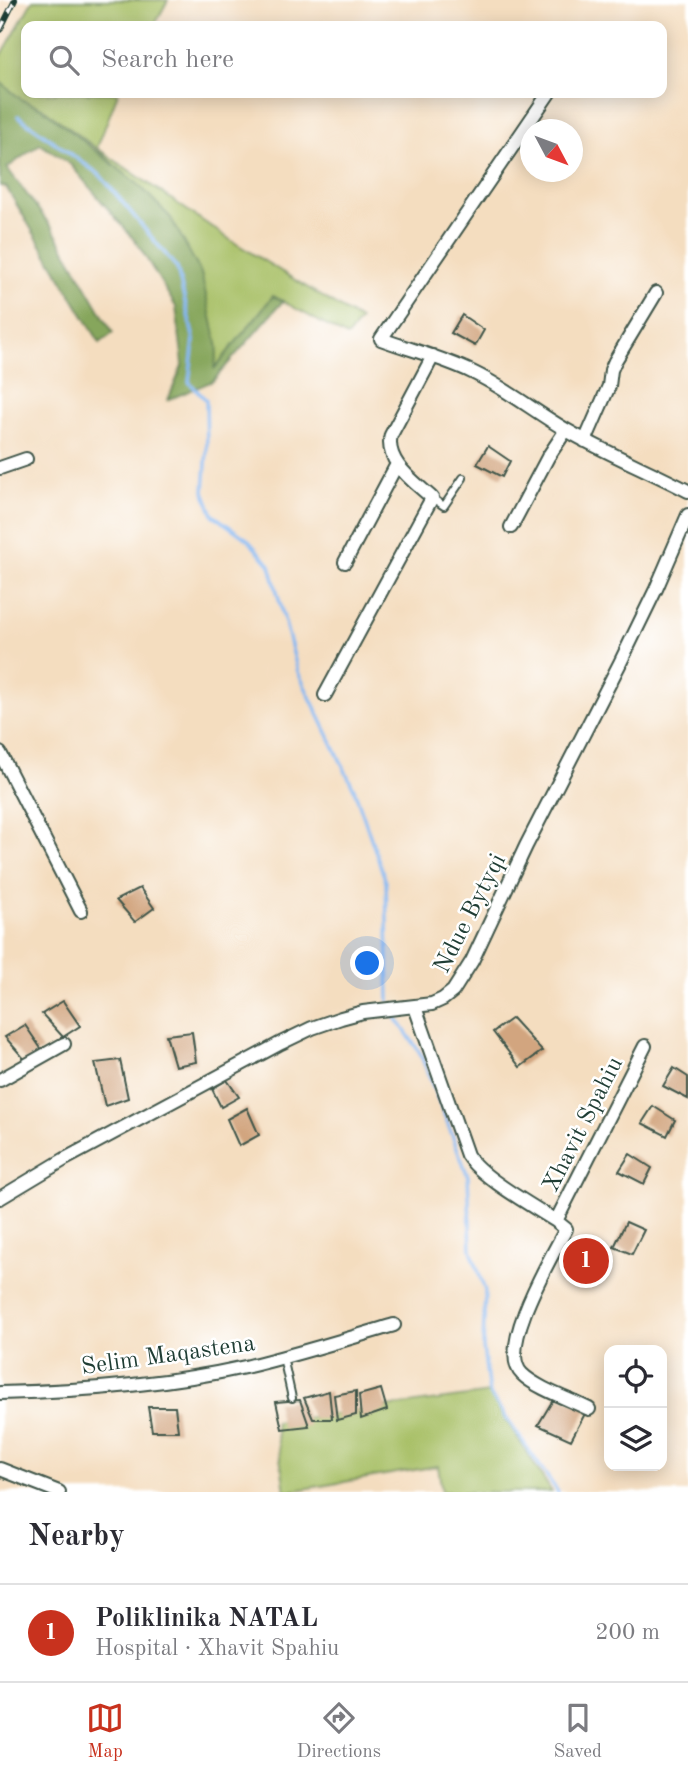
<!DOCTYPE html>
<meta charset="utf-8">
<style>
body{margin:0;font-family:"Old Standard TT",serif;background:#f2f2f3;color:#2b2b33}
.controls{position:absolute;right:21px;bottom:21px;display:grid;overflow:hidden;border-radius:14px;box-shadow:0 4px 18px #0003}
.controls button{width:63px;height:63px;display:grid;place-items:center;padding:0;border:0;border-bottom:2px solid #e1e1e2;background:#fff;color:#2b2b33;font:35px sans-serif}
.compass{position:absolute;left:520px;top:119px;width:63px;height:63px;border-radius:50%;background:#fff;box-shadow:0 4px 18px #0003;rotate:131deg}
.you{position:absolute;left:368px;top:964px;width:24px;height:24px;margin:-18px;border:5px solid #fff;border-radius:50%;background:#1a73e8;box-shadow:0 0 0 10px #1a73e833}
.badge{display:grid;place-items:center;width:46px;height:46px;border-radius:50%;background:#c8321e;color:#fff;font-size:23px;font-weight:700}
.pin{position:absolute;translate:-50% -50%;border:4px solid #fff;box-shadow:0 2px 7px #0006}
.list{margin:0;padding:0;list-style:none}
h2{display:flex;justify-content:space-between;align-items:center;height:91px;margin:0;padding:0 28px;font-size:30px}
h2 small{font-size:23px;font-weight:400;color:#7c7c81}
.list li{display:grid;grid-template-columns:46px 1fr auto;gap:21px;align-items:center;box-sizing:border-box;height:98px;padding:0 28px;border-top:2px solid #e1e1e2}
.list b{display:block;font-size:26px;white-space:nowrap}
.list p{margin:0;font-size:23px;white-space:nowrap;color:#7c7c81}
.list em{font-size:23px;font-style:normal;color:#7c7c81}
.icon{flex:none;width:38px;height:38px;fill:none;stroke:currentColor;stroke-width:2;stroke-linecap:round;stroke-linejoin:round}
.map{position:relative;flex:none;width:688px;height:1492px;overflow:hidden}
.search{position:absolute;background:#fff;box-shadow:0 4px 18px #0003;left:21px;right:21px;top:21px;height:77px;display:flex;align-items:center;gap:18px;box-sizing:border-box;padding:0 24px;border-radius:14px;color:#7c7c81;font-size:26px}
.sheet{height:189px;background:#fff}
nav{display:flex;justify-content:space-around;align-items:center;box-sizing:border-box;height:98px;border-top:2px solid #e1e1e2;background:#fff;font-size:19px;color:#7c7c81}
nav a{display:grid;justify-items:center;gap:4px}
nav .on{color:#c8321e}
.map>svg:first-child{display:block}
.green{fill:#a8c066;stroke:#647e4d;stroke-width:2}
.forest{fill:#86a65b;stroke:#527248;stroke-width:2}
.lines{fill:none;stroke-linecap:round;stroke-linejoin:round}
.stream{stroke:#84b7f1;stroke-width:3.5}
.building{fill:#d2a57f}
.service-casing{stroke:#3f5549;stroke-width:10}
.minor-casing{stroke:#3f5549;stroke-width:16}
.service{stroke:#fff;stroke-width:6}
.minor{stroke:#fff;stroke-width:12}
.rail-casing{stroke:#1f3d34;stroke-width:6}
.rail{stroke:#fff;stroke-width:3.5;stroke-dasharray:10;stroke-linecap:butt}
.labels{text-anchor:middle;stroke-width:5;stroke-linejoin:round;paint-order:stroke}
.street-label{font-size:24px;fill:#1f3d34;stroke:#fff}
</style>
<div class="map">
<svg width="688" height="1492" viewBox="0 0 688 1492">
<rect width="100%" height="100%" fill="#fff"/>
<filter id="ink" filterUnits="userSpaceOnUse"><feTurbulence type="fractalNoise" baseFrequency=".0143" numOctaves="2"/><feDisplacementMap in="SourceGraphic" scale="14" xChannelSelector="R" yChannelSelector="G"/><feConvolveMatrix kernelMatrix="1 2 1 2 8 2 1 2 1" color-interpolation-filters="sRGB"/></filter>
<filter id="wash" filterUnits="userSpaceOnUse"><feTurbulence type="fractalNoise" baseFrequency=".00686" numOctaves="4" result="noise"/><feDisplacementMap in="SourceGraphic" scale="28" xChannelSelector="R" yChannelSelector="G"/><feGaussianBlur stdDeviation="1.57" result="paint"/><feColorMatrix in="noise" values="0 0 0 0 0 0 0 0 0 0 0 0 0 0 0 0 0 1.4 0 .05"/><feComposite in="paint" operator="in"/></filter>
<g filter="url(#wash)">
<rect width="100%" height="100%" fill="#f4ddbf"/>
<path class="green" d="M33 0H168L154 26H26V93H118L97 148 232 241 360 320 347 337 273 296 214 370 171 218 96 148 42 108 22 100 0 82V58Z
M489 1393 552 1492H442L438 1466 285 1492 275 1422Z"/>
<path class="forest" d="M0 82 22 100 42 108 57 120 139 185 171 218 201 273 218 348 214 369 273 296 283 301 213 381 168 400 183 364 176 307 137 243 70 164 40 144 7 168 53 229 113 333 100 343 6 187 0 186Z"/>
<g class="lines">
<path class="stream" d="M18 116 100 175 177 268 194 340 189 382 206 400 207 450 204 491 213 515 247 539 270 565 298 672 354 789 386 882 389 1001
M395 1016 420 1053 468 1176 471 1250 485 1291 483 1347 489 1393 558 1492"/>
</g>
<g id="blocks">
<path class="building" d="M462 315 484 330 475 346 451 333Z
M488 446 510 461 502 477 477 464Z
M140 888 154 908 135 922 116 900Z
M63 1001 80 1026 63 1037 42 1014Z
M512 1018 542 1051 520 1067 493 1032Z
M25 1025 42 1050 26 1061 5 1037Z
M192 1032 196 1062 175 1066 166 1035Z
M120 1060 128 1098 105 1106 95 1063Z
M674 1068 688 1077V1099L663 1086Z
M227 1080 239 1097 221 1107 212 1089Z
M653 1106 675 1120 667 1136 642 1123Z
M247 1108 259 1135 239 1146 227 1119Z
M630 1154 652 1168 644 1184 619 1171Z
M626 1222 644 1230 632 1254 614 1247Z
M577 1245 604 1258 595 1279 567 1263Z
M381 1389 387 1410 361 1419 359 1395Z
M329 1391 332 1419H313L304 1398Z
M356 1391V1415L337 1420 334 1395Z
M556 1395 588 1408 571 1440 538 1425Z
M300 1400 309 1426 282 1429 276 1402Z
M148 1407H175L178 1431H152Z"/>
</g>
</g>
<g filter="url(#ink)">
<use href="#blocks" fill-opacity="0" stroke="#3f5549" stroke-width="2"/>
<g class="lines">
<defs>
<path id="service" d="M432 498 444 506 463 478
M283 1357 292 1398"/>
<path id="minor" d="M549 93 381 339C411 350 443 358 472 372 506 388 535 412 568 431 606 453 648 470 688 491
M585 441 609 386 611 370 615 361 656 293
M0 468 26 459
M511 527 548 457 566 430
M345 562 397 464
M325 695 432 498C415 482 384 462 391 435L433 356
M0 753 81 911
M415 1007 467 1155C482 1178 531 1205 556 1221
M0 1080 64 1044
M0 1198 65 1159 281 1043 312 1028 341 1018 363 1012 432 1004 443 999 453 991 472 961 526 846 620 663 656 589 688 515
M0 1393C81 1391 165 1385 245 1367 295 1355 344 1340 394 1325
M589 1409C571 1400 536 1388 522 1374 496 1349 552 1256 566 1229L556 1221 645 1046
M0 1469 59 1492"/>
</defs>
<use href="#service" class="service-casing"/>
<use href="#minor" class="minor-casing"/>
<use href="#service" class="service"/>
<use href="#minor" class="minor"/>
<defs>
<path id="rail" d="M0 30 15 0"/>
</defs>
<use href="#rail" class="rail-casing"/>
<use href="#rail" class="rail"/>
</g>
</g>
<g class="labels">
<g class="street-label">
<text transform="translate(469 913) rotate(-63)" y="8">Ndue Bytyqi</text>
<text transform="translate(582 1124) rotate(-63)" y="8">Xhavit Spahiu</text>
<text transform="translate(168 1354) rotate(-8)" y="8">Selim Maqastena</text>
</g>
</g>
</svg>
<div class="controls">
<button><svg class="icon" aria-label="locate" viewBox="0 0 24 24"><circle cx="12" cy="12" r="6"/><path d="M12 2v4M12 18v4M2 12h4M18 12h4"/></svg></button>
<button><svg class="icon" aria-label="layers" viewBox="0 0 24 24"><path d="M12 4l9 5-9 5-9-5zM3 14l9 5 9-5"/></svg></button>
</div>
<svg class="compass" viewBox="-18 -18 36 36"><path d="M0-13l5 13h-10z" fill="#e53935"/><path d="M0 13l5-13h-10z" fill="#7c7c81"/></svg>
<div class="you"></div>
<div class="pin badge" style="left:586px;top:1261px">1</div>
<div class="search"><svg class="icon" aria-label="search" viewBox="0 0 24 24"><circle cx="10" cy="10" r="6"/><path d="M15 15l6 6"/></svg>Search here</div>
</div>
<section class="sheet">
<h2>Nearby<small></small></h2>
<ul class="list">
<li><span class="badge">1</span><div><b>Poliklinika NATAL</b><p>Hospital · Xhavit Spahiu</p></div><em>200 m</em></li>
</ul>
</section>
<nav>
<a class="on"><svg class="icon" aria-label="map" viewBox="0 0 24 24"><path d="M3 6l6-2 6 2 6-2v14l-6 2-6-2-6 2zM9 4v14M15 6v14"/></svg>Map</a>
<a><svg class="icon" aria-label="directions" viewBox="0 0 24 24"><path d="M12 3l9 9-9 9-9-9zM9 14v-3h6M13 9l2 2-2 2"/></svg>Directions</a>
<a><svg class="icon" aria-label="saved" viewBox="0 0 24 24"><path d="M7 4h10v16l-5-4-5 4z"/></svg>Saved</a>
</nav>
